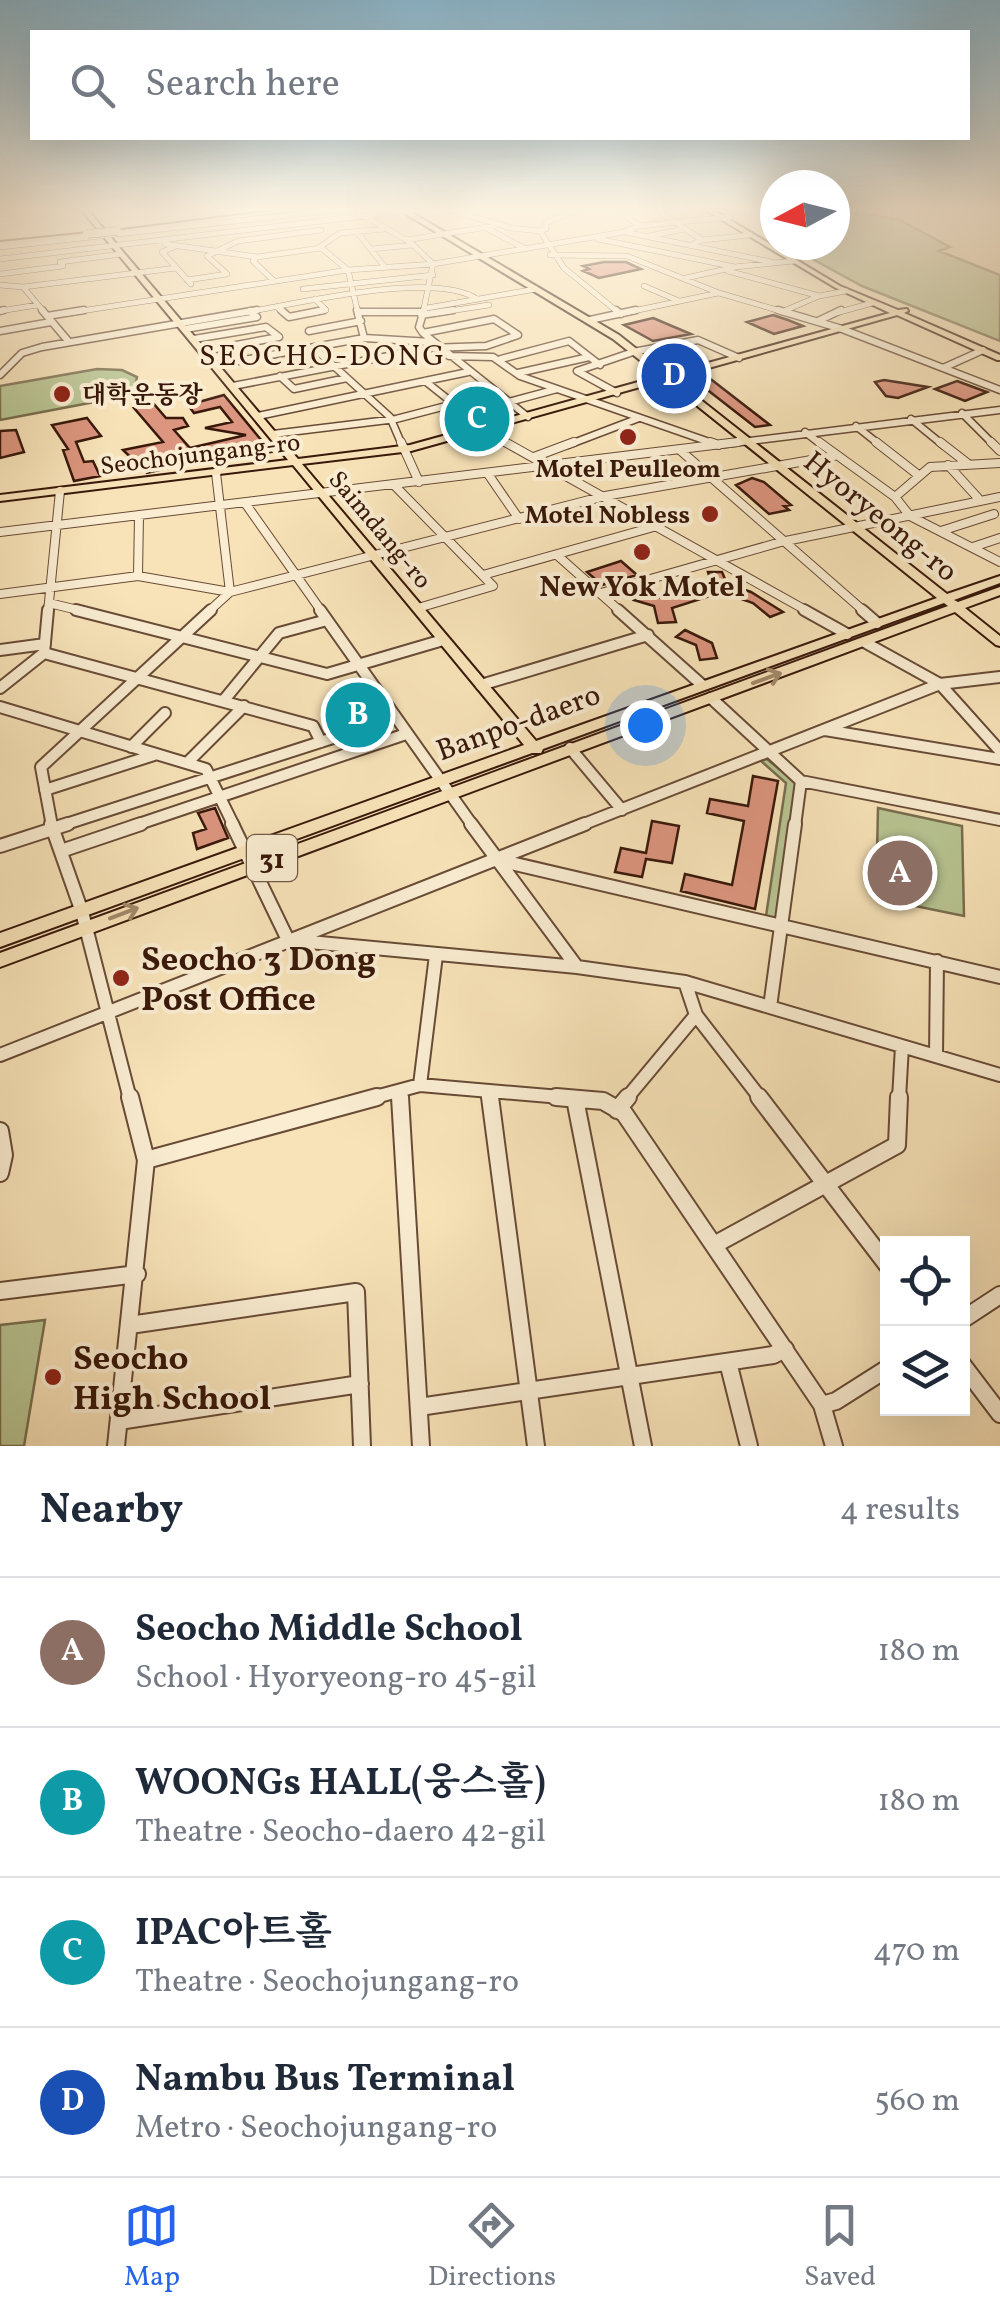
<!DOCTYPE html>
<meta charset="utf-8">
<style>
body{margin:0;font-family:Vollkorn,"Noto Serif KR",serif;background:#f2f2f3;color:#1f2937}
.controls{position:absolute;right:30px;bottom:30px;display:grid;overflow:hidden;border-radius:0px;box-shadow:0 10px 40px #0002}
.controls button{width:90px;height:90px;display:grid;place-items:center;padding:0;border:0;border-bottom:2px solid #e0e1e3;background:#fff;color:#1f2937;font:50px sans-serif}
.compass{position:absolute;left:760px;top:170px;width:90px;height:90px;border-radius:50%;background:#fff;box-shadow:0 10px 40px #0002;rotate:263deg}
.you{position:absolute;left:645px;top:725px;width:35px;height:35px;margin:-25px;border:8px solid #fff;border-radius:50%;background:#1a73e8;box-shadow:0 0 0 15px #1a73e833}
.badge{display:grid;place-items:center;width:65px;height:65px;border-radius:50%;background:#2563eb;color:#fff;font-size:32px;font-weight:700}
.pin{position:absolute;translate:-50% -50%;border:5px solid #fff;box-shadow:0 2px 10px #0006}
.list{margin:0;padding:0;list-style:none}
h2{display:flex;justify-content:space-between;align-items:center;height:130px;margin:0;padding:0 40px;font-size:42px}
h2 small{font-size:32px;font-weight:400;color:#747a83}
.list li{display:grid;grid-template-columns:65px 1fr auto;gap:30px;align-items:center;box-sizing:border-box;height:150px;padding:0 40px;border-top:2px solid #e0e1e3}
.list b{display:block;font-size:38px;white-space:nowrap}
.list p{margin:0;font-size:32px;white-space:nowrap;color:#747a83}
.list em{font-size:32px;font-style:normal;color:#747a83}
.icon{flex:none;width:55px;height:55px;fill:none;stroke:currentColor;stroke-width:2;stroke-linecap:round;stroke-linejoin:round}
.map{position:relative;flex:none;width:1000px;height:1446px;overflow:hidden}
.search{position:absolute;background:#fff;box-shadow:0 10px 40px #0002;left:30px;right:30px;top:30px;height:110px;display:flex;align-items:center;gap:25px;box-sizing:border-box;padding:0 35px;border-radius:0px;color:#747a83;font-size:38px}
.sheet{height:730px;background:#fff}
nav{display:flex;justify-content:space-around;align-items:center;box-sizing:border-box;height:140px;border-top:2px solid #e0e1e3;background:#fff;font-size:28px;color:#747a83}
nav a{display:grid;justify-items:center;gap:5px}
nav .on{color:#2563eb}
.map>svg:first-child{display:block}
.green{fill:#b8c593;stroke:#786e4e;stroke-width:2.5}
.building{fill:#dc957f;stroke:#38180a;stroke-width:2.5}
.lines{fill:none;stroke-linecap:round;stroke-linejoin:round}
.minor-far5-casing{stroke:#684b36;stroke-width:6}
.minor-far4-casing{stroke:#684b36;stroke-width:9}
.minor-far3-casing{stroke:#684b36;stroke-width:10}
.minor-far2-casing{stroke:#684b36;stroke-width:14}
.minor-far1-casing{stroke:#684b36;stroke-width:16}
.minor-casing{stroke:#684b36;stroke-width:20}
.major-casing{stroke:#38180a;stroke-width:4}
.highway-casing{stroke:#38180a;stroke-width:4}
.minor-far5{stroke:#faedd2;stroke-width:5}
.minor-far4{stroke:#faedd2;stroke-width:6}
.minor-far3{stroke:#faedd2;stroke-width:8}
.minor-far2{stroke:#faedd2;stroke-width:10}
.minor-far1{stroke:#faedd2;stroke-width:12}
.minor{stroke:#faedd2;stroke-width:16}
.major{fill:#f8e3b9;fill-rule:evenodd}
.highway{fill:#f8e3b9;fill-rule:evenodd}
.highway-bridge-casing{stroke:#38180a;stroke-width:9;stroke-linecap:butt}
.highway-bridge{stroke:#f8e3b9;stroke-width:8}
.oneway{stroke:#a2886a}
.poi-dot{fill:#8f2418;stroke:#faedd2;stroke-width:4}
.labels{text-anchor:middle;stroke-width:8;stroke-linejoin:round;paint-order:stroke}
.far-poi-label{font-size:25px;font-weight:bold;fill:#38180a;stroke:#faedd2;text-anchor:start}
.far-street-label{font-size:25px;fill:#38180a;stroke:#faedd2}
.shield{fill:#faedd2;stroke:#725846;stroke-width:2.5}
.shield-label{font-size:28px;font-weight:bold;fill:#38180a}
.far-quarter-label{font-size:30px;letter-spacing:2.5px;fill:#38180a;stroke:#faedd2}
.street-label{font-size:30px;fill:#38180a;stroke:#faedd2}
.poi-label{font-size:30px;font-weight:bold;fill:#38180a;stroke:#faedd2}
.near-poi-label{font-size:35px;font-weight:bold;fill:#38180a;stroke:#faedd2;text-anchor:start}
</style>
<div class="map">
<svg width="1000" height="1446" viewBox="0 0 1000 1446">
<rect width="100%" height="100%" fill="#f8e3b9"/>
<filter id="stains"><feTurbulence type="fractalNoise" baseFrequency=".002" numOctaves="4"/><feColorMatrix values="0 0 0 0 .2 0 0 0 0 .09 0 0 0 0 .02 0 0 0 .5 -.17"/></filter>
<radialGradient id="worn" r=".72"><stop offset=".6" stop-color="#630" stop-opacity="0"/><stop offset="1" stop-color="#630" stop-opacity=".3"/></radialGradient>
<path class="green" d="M835 208 900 220 950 247 939 251 1000 275V341L862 286 787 245H835Z
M97 369 122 370 137 377 135 387 121 397 0 420V386Z
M767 759 796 783 776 919 766 916 786 783 761 761Z
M878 808 962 826 964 916 876 898Z
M45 1320 24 1446H0V1325Z"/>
<path class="building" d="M604 262H626L641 269 599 278 583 271 589 269 583 266Z
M773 315 788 320 803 326 774 334 747 322Z
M653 318 691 334 653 341 624 325Z
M708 377 770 425 755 427 705 388Z
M884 380 928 387 898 398 886 396 875 382Z
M957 381 984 391 987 392 965 401 935 389Z
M224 395 271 452 221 462 213 451 193 456 197 461 147 473 123 450 163 442 134 408 154 404 166 418H183L188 426 174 430 190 448 246 435 205 428 232 422 220 407 194 413 188 405Z
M87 418 101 436 76 442 84 462 93 461 100 476 74 481 63 450 68 449 52 425Z
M16 430 24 452 0 458V431Z
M752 478 764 482 791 505 784 506 789 510 769 514 736 485Z
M621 561 637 575 602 585 587 572Z
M708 572H722L727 584 751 592 783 612 770 617 753 603 722 592 672 608 676 622 658 623 654 606 634 600 641 592 662 598 711 583Z
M685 630 712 643 717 658 700 660 696 645 676 637Z
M753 776 778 781 755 909 681 891 685 874 732 885 744 821 707 813 710 799 748 806Z
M215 808 228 838 197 849 193 833 206 829 198 813Z
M652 821 679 826 672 863 646 859 642 877 615 872 621 848 646 853Z"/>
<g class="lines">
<defs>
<path id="minor-far5" d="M443 208 511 228 540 231 564 268 619 313
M625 208 621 212 639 226
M654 208 702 240
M0 214 44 208
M364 216 410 242 433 264 423 313
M486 228 524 248
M540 231 546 229 545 223 582 208
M357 232 385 267
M625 232 776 263
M649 236 685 229
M598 239 735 267
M406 240 494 226
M165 244 257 257
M691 245 702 240 750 235
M176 246 162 252 191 284
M0 247 354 208
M371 249 412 245
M550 255 627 256 719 293 787 313
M0 259 433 208
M60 262 121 254
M728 271 819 296
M0 274 63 266
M686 278 735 267 794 261
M187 280 227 274 207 256 238 241 321 230
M274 281 253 261 257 257 321 248
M0 285 23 287 176 268
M644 286 679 301
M23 287 45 313
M303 289 433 275
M277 307 284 313
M427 308 536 289
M0 311 37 305
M784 311 819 296 846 291
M359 312H424
M68 313 348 270 433 264 624 232 639 226 731 217
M242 313C296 304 433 270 477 299
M311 313 326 310 315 299
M358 313 348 270 320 247 340 233 385 229
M436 313 489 305
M624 313 718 293
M836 313 872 303"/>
<path id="minor-far4" d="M42 310 69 342
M281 310 289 317 324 310
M357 310 364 338
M424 310 419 327 423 333 528 417
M616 310 621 314
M778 310 842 329 1000 390
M0 311 4 310
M359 312H424
M421 315 453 310
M47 316 84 310
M590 320 636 310
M818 321 841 310
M185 329 257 317 250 311
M0 331 51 322
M309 331 361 321
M194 339 266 327 279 337 204 351
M314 348 390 417 402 445
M449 356 493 357 520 376 718 445
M501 359 569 341 600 365
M216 365 364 338 431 342
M943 368 983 350
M518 373 589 357
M0 375 22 353 42 347 257 310
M280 376 294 389 347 378
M425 381 454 404
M233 386 430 348 486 346 518 335 494 319 423 333
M617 393 577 371 633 352 698 340 739 358
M509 402 557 389
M962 413 994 445
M258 416 468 372
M911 419 943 445
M856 426 880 445
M484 430 510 445
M805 432 822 445
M273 434 396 419 496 393
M568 445 639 418
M717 445 1000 410"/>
<path id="minor-far3" d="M401 442 419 482
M505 442 809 612
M710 442 719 445
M819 442 895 497 910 516 1000 562
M876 442 917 474
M940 442 967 463
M991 442 1000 451
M681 451 865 612
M534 457 574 442
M948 465 978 498
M488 474 519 519
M394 485 493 586 418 608
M895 497 930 467 1000 463
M245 503 322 612
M941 531 994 514
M0 532 738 442
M973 547 1000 538
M557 555 621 612
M483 575 657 526
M138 576 139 515
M601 593 781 542 1000 497
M0 594 138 576 230 592 605 496 834 456
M49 603 86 612
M48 612 60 491
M208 612 230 592 216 473"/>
<path id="minor-far2" d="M76 610 327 674 443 640
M320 610 473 826
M618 610 702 685
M804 610 847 634
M862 610 877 623
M866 643 940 684 1000 751
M0 650 45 644
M44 653 313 726 321 742
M481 685 648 635
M0 688 44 653 48 610
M711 698 801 781 795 826
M224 700 279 633 327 620
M0 707 206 769 234 826
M825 730 1000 759
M131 747 165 713
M570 748 622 810
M187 763 244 706
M801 781 1000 820
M45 790 154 755
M52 826 41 767 211 610
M60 826 395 718
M133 826 406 734
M579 826 940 684 1000 677"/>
<path id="minor-far1" d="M51 824 82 912 130 1099
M232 824 288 940 577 967 685 982 1000 1075
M471 824 577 967
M0 846 68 824
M61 851 141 824
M498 860 1000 977
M685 982 696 1015 761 1099
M770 1007 795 824
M0 1055 585 824
M936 1056 937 961
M420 1085 436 955
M489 1091 490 1099
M400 1092V1099
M368 1099 420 1085 584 1099
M626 1099 696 1015
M899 1099 902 1046"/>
<path id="minor" d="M400 1097 421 1446
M490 1097 536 1446
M556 1097 603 1101 624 1113 822 1405 834 1446
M759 1097 888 1266
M575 1099 643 1446
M617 1110 628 1097
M0 1131 4 1155 0 1173
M146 1160 377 1097
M714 1245 897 1145 899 1097
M0 1291 137 1274
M962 1320 1000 1295
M130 1325 356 1292 362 1446
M728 1362 749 1446
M962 1364 1000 1414
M822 1405 836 1401 888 1368
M419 1407 773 1355 785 1349
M119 1421 360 1384
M116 1446 146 1160 130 1097"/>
<path id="major" d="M80 208H86L298 459 410 445 660 376 613 339 396 208H404L619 335 668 374 890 313 836 288 702 208H710L840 286 898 310 907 309 908 311 904 313 1000 355V360H997L897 315 673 378 947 594 1000 576V583L954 600 958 602 1000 587V595L965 608 1000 636V646L996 645 955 612 0 967V953L948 606 944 603 543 749 541 753H532L0 947V933L524 745 293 465 0 501V495L288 460ZM665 380 937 598 536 741 302 464 411 451Z"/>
<path id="highway" d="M296 208H317L117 233 114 231Z
M89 233 87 236 0 246V242Z"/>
</defs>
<use href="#minor-far5" class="minor-far5-casing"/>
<use href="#minor-far4" class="minor-far4-casing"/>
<use href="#minor-far3" class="minor-far3-casing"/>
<use href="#minor-far2" class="minor-far2-casing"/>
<use href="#minor-far1" class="minor-far1-casing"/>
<use href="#minor" class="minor-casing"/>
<use href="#major" class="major-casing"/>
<use href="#highway" class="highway-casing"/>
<use href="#minor-far5" class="minor-far5"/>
<use href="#minor-far4" class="minor-far4"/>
<use href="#minor-far3" class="minor-far3"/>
<use href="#minor-far2" class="minor-far2"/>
<use href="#minor-far1" class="minor-far1"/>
<use href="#minor" class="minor"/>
<use href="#major" class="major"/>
<use href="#highway" class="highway"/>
<defs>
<path id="highway-bridge" d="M87 234 117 231"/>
</defs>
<use href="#highway-bridge" class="highway-bridge-casing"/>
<use href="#highway-bridge" class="highway-bridge"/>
</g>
<defs><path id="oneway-shaft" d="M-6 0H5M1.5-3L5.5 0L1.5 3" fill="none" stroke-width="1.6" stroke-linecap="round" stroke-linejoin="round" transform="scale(2.5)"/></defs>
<g class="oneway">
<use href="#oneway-shaft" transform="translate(767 678) rotate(-20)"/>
<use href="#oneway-shaft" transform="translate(124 913) rotate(-21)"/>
</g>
<linearGradient id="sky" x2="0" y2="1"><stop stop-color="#8ab8d0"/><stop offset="0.51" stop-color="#fcf2e0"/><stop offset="1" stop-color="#fcf2e0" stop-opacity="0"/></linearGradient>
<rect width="1000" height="411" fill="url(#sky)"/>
<g class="poi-dot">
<circle cx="62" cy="394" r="10"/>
<circle cx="628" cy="437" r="10"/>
<circle cx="710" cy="514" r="10"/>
<circle cx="642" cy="552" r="10"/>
<circle cx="121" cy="978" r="10"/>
<circle cx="53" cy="1377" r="10"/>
</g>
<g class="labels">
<g class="far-poi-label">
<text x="82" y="403">대학운동장</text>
<text x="628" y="477" text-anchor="middle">Motel Peulleom</text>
<text x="690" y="523" text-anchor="end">Motel Nobless</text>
</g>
<g class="far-street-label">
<text transform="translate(200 453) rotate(-7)" y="9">Seochojungang-ro</text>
<text transform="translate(381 529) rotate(50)" y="9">Saimdang-ro</text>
</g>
<rect class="shield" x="247" y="835" width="50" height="46" rx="8"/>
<g class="shield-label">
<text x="272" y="868">31</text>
</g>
<g class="far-quarter-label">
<text x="323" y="365">SEOCHO-DONG</text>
</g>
<g class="street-label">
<text transform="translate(881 516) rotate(39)" y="10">Hyoryeong-ro</text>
<text transform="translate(518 722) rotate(-20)" y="10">Banpo-daero</text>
</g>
<g class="poi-label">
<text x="642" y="596">New Yok Motel</text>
</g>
<g class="near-poi-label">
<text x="141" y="970">Seocho 3 Dong<tspan x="141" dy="40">Post Office</tspan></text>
<text x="73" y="1369">Seocho<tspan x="73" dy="40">High School</tspan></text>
</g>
</g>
<rect width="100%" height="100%" filter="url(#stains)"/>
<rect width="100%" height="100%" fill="url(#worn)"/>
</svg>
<div class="controls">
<button><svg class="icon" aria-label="locate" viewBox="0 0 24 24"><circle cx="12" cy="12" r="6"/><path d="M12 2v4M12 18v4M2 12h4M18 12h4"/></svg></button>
<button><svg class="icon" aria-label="layers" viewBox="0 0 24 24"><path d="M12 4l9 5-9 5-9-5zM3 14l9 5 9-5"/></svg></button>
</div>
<svg class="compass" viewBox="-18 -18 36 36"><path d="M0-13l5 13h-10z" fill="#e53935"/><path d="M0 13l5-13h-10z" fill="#747a83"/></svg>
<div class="you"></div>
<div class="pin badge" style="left:900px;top:873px;background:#8d6e63">A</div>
<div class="pin badge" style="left:358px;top:715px;background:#0f9aa8">B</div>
<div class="pin badge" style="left:477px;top:419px;background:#0f9aa8">C</div>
<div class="pin badge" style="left:674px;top:376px;background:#1a4fb4">D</div>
<div class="search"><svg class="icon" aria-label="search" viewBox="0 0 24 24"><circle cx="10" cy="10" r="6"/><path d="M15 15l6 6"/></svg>Search here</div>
</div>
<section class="sheet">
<h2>Nearby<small>4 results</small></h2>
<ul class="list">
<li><span class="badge" style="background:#8d6e63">A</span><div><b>Seocho Middle School</b><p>School · Hyoryeong-ro 45-gil</p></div><em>180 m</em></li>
<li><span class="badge" style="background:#0f9aa8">B</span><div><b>WOONGs HALL(웅스홀)</b><p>Theatre · Seocho-daero 42-gil</p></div><em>180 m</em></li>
<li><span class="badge" style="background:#0f9aa8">C</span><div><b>IPAC아트홀</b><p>Theatre · Seochojungang-ro</p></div><em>470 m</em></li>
<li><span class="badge" style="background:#1a4fb4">D</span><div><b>Nambu Bus Terminal</b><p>Metro · Seochojungang-ro</p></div><em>560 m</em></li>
</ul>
</section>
<nav>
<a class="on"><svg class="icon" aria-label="map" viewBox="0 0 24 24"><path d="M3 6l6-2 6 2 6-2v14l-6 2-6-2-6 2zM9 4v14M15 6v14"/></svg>Map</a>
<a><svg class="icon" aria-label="directions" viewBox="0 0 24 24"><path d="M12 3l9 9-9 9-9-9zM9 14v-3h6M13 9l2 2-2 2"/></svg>Directions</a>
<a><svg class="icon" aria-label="saved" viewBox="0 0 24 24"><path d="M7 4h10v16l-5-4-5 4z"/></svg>Saved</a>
</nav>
